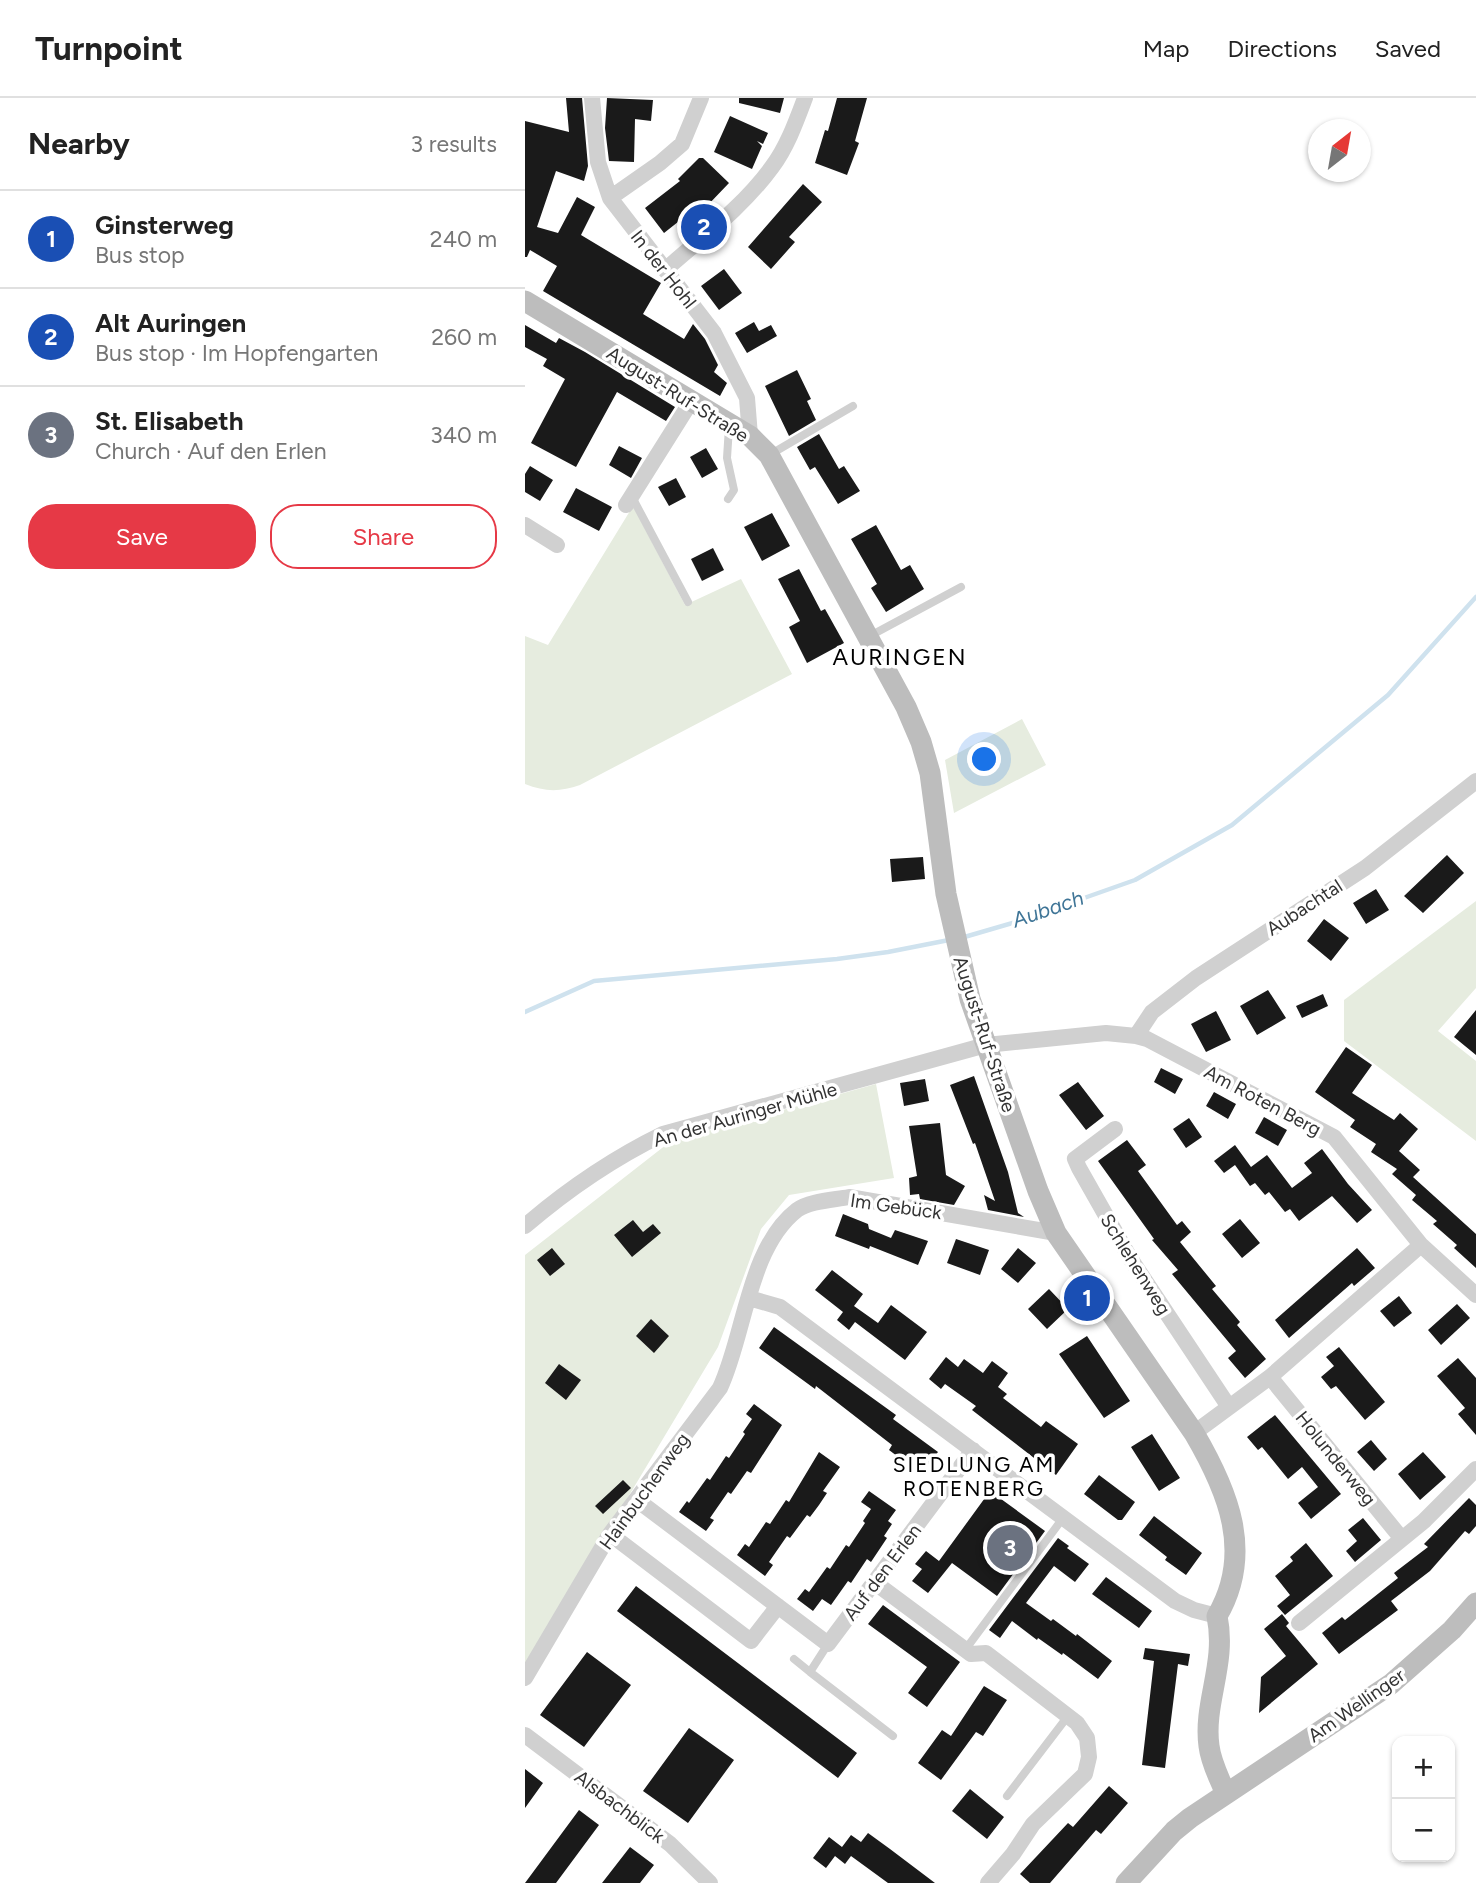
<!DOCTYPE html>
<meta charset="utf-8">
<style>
body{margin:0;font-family:Figtree,sans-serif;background:#f2f2f2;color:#222}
.controls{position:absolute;right:21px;bottom:21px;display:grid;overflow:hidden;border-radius:14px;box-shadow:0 2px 5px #0004}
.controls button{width:63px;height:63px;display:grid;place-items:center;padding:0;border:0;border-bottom:2px solid #e0e0e0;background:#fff;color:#222;font:35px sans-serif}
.compass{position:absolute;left:783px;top:21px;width:63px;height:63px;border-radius:50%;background:#fff;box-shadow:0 2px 5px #0004;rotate:31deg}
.you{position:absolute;left:460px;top:662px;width:24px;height:24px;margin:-18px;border:5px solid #fff;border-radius:50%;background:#1a73e8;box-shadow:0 0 0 10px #1a73e833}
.badge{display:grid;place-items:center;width:46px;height:46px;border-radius:50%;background:#e63946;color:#fff;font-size:23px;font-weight:700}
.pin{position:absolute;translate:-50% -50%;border:4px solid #fff;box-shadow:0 2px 7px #0006}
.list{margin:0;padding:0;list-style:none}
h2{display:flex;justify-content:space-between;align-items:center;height:91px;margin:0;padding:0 28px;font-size:30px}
h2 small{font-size:23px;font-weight:400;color:#767676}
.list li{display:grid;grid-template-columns:46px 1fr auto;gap:21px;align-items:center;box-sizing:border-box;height:98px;padding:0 28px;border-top:2px solid #e0e0e0}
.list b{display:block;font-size:26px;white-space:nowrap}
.list p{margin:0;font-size:23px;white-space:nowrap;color:#767676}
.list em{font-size:23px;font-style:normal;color:#767676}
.actions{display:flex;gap:14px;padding:21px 28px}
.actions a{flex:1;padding:16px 0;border:2px solid #e63946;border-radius:28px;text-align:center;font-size:24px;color:#e63946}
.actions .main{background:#e63946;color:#fff}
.map{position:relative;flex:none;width:951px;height:1785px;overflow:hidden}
header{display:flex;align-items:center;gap:42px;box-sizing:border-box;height:98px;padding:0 35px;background:#fff;border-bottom:2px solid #e0e0e0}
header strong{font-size:33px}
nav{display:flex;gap:38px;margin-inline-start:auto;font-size:24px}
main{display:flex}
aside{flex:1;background:#fff}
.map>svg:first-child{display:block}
.green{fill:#e6ecdf}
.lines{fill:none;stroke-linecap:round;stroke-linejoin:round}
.stream{stroke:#cfe2ee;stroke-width:4.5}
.building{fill:#1a1a1a}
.lane{stroke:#d0d0d0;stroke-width:8}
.street{stroke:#d0d0d0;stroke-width:16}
.secondary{stroke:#bdbdbd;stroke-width:21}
.labels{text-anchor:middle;stroke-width:7;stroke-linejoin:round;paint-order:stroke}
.street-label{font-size:19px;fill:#333;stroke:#fff}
.water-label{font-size:21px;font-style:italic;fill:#3f7597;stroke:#fff}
.neighbourhood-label{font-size:21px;letter-spacing:2px;fill:#000;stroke:#fff}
.quarter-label{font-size:23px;letter-spacing:2px;fill:#000;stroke:#fff}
</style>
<header>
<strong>Turnpoint</strong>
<nav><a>Map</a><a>Directions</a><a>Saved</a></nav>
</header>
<main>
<aside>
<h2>Nearby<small>3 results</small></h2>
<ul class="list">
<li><span class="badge" style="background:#1a4fb4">1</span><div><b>Ginsterweg</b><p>Bus stop</p></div><em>240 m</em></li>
<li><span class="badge" style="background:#1a4fb4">2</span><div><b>Alt Auringen</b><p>Bus stop · Im Hopfengarten</p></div><em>260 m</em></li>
<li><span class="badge" style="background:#6b7280">3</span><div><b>St. Elisabeth</b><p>Church · Auf den Erlen</p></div><em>340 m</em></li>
</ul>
<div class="actions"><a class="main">Save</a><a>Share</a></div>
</aside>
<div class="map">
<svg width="951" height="1785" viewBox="0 0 951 1785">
<rect width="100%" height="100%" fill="#fff"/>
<path class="green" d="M108 408 160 507 216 481 267 576 55 687C35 694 20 694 0 686V538L23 547Z
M497 621 521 667 429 715 420 662Z
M951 803V890L913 933 951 963V1043L819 943V902Z
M351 986 369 1080 264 1097 236 1131 193 1249 0 1571V1157L146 1043Z"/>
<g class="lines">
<path class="stream" d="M436 840 494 823 610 782 707 727 863 597 951 499
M0 914 69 883 312 861 363 854 424 842"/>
</g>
<path class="building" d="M41 0H57L63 68 59 83 31 73 12 129 33 135 52 99 70 109 56 137 136 185 118 216 159 241 168 226 180 241 193 267 189 274 202 285 195 298 18 193 32 168 5 152 2 159H0V23L44 34Z
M82 0 128 2 126 23 110 21 109 64 84 63 80 30Z
M214 0H259L255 15 214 5Z
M312 0H342L330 43 334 45 322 77 290 65 300 32 303 33Z
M205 18 243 35 238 46 232 43 237 48 227 71 189 54Z
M174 60H178L204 85 181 109 177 105 139 135 120 110 155 83 153 81Z
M278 86 297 104 264 139 270 144 246 171 223 149Z
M199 171 217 195 194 212 176 188Z
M229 224 234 233 246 227 252 238 222 255 210 235Z
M0 227 31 245 34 240 60 254 150 309 141 323 92 294 51 369 6 345 40 281 18 268 22 261 0 249Z
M272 272 286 301 282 303 291 322 264 338 240 288Z
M294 336 314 371 319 368 335 393 313 406 290 369 285 372 272 349Z
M94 348 117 360 106 380 84 367Z
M181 350 193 371 177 380 165 359Z
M5 368 28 382 15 403 0 394V376Z
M151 380 161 399 144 408 133 389Z
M51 390 87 409 74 433 38 414Z
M247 415 265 448 237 463 219 429Z
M351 427 376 472 385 467 399 491 361 514 346 490 352 486 326 441Z
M188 450 199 472 177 483 166 461Z
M274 471 296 513 300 511 319 545 282 565 264 529 275 523 253 481Z
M922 757 939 775 898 815 879 798Z
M398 759 400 781 367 784 365 761Z
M851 791 864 812 841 826 828 805Z
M799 821 824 840 806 863 782 843Z
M743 892 761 920 732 937 715 908Z
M798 896 803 908 777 920 771 908Z
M951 912V957L929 939Z
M691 913 706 942 681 954 666 926Z
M821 949 847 967 827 995 869 1022 875 1015 893 1031 874 1053 895 1072 888 1079 951 1136V1170L929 1150 932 1147 908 1126 912 1123 887 1102 891 1097 867 1076 872 1071 846 1054 851 1046 825 1029 830 1022 790 994Z
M636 970 658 981 650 996 629 984Z
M449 978 483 1074 493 1115 499 1119 463 1112 459 1097 470 1103 450 1045 448 1046 425 987Z
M400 981 404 1003 379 1008 375 985Z
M553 984 579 1018 561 1032 534 997Z
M689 994 711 1006 703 1021 681 1008Z
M739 1019 762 1032 753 1048 730 1035Z
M664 1020 677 1039 661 1050 648 1031Z
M415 1025 421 1077 440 1088 429 1107 395 1101 394 1096 385 1097 384 1080 392 1078 384 1028Z
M602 1042 621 1067 613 1073 652 1127 657 1123 666 1134 655 1144 691 1188 687 1191 715 1224 712 1227 741 1261 720 1280 703 1260 711 1253 647 1176 653 1172 627 1142 629 1141 573 1063Z
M710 1047 726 1069 742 1057 767 1090 787 1075 779 1065 797 1051 823 1086 847 1112 832 1125 807 1098 774 1123 765 1111 760 1114 744 1094 740 1097 730 1085 725 1088 710 1067 699 1075 689 1063Z
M318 1116 343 1126 344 1131 366 1140 370 1132 403 1143 393 1167 345 1148 344 1151 310 1138Z
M715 1121 735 1145 717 1160 697 1136Z
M108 1122 118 1134 128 1126 136 1135 107 1159 89 1137Z
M431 1141 464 1152 455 1177 422 1165Z
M27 1150 40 1166 25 1178 12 1162Z
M493 1150 511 1165 493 1185 476 1171Z
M832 1150 850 1170 829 1188 827 1185 764 1240 750 1222Z
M307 1172 338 1196 329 1208 353 1225 366 1207 402 1234 380 1262 330 1224 324 1232 312 1222 318 1214 290 1192Z
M524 1191 543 1211 522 1231 503 1211Z
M874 1198 887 1215 869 1229 855 1213Z
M932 1206 945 1220 916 1247 903 1232Z
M126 1221 144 1238 129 1255 111 1238Z
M249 1229 371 1317 368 1321 413 1354 396 1376 364 1352 367 1347 291 1288 290 1291 234 1250Z
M562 1238 605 1303 579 1320 534 1256Z
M814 1249 860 1304 840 1322 811 1288 806 1291 796 1279 809 1268 801 1259Z
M421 1259 433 1269 439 1261 458 1275 467 1263 483 1275 473 1289 482 1296 478 1300 516 1329 521 1323 553 1346 531 1377 447 1312 451 1308 420 1286 416 1291 404 1281Z
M933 1260 951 1280V1337L933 1316 940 1310 912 1278Z
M34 1266 56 1282 41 1302 20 1285Z
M229 1306 257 1327 226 1375 222 1373 206 1396 203 1394 185 1420 189 1422 181 1433 154 1414 162 1403 164 1405 182 1380 185 1382 201 1358 204 1360 220 1336 218 1334 227 1321 221 1316Z
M750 1317 816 1396 786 1421 773 1405 793 1389 777 1369 763 1381 737 1349 733 1352 722 1339Z
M627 1336 655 1380 634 1393 606 1349Z
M846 1342 862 1361 849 1373 832 1354Z
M294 1354 315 1369 298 1393 302 1395 294 1407 285 1419 282 1417 265 1440 262 1438 244 1464 248 1467 240 1478 212 1457 220 1446 224 1449 241 1424 245 1426 261 1402 264 1404Z
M898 1354 921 1379 895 1402 873 1376Z
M574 1377 610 1404 597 1422H593L559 1396Z
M98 1382 106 1390 78 1416 70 1408Z
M344 1393 371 1412 363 1423 367 1426 359 1438 362 1440 346 1464 342 1461 326 1485 323 1483 306 1507 297 1501 288 1513 272 1501 280 1491 284 1494 302 1469 305 1471 321 1447 324 1449 340 1425 338 1423 346 1411 336 1404Z
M465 1393 520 1433 472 1498 427 1465 403 1495 387 1483 397 1471 390 1466 401 1453 414 1463Z
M944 1400 951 1407V1428L944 1436 940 1433 905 1473 866 1503 873 1512 814 1556 797 1535 817 1519 820 1522 873 1480 869 1475 903 1449 899 1446Z
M629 1418 677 1455 661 1477 640 1462 642 1459 614 1437Z
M838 1420 856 1442 830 1464 821 1453 832 1443 823 1432Z
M533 1440 544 1448 542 1450 564 1466 550 1484 529 1468 501 1505 526 1523 528 1521 551 1538 552 1536 587 1563 573 1581 538 1555 537 1557 513 1540 512 1542 487 1523 475 1540 464 1532Z
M781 1445 808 1478 760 1517 752 1508 765 1497 750 1478 768 1463 765 1459Z
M581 1479 627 1513 614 1530 567 1496Z
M111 1488 332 1655 313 1680 92 1513Z
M358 1507 435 1564 402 1609 383 1595 402 1569 343 1526Z
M757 1516 764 1525 761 1528 793 1566 734 1615 736 1579 761 1558 739 1531Z
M620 1550 665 1556 663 1568 653 1566 640 1670 617 1667 629 1563 618 1561Z
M62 1554 106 1587 59 1649 15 1617Z
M459 1588 482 1602 458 1638 451 1634 416 1682 393 1665 417 1632 426 1638Z
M164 1630 209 1662 163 1725 118 1693Z
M0 1671 18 1685 0 1710Z
M584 1688 603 1705 576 1736 571 1732 525 1785H505L495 1776 543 1725 548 1729Z
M445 1691 479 1719 462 1741 427 1713Z
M54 1712 74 1727 31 1785H0Z
M343 1735 365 1751 410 1785H363L326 1758 320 1766 310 1758 301 1770 288 1760 304 1739 317 1749 326 1737 336 1744Z
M105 1749 129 1767 115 1785H77Z"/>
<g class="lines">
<path class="lane" d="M246 356 328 308
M107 399 163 504
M203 401 209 392 202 360 204 329
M343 539 436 489
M303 1546 285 1574 368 1638
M440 1552 538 1420
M269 1561 285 1574
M482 1698 543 1618"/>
<path class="street" d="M67 0 73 64 85 100 189 235 222 300 225 338
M85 100 135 65 157 46 176 0
M140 172C176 140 218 109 247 69 262 49 271 24 280 0
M101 407 167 302
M0 427 32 447
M611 938 627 914 671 880 840 770 951 683
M590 1031 550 1061 554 1070 605 1160 704 1309
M0 1128C43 1091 87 1061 138 1036L461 947 581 935 611 938 622 941 809 1039 896 1147 951 1197
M224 1200 255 1209 650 1503 669 1512 692 1518
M745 1279 877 1441
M669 1335 745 1279 896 1147
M112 1402 303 1546 448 1352
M85 1436 226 1543 253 1508
M349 1484 446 1556 461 1555 552 1625 562 1640 564 1659 560 1676 508 1726 488 1756 463 1785
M774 1525 899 1423 951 1371
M0 1580 85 1436 195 1290C220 1237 223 1150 272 1112 284 1103 308 1102 324 1099L531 1135
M0 1637 145 1746 185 1785"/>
<path class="secondary" d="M0 203 225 338 244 357 381 609 396 644 405 675 421 796 445 901 513 1093 531 1135 669 1335C703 1393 729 1455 692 1518 702 1566 678 1605 684 1648 686 1665 694 1679 700 1694
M601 1785 649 1733 665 1720 866 1586 927 1532 951 1505"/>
</g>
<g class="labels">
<g class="street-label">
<text transform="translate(139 171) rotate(52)" y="7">In der Hohl</text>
<text transform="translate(153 296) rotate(32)" y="7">August-Ruf-Straße</text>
<text transform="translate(779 809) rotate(-33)" y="7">Aubachtal</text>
<text transform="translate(460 936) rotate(72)" y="7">August-Ruf-Straße</text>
<text transform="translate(738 1002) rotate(28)" y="7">Am Roten Berg</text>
<text transform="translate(220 1016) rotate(-16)" y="7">An der Auringer Mühle</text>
<text transform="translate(371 1108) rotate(8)" y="7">Im Gebück</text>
<text transform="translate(611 1166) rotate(58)" y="7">Schlehenweg</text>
<text transform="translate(811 1360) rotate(51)" y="7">Holunderweg</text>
<text transform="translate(119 1393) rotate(-54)" y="7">Hainbuchenweg</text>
<text transform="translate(357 1474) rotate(-53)" y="7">Auf den Erlen</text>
<text transform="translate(831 1607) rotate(-35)" y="7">Am Wellinger</text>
<text transform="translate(95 1708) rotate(37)" y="7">Alsbachblick</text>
</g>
<g class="water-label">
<text transform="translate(523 811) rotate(-19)" y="7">Aubach</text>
</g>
<g class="neighbourhood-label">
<text x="449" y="1374">SIEDLUNG AM<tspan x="449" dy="24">ROTENBERG</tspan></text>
</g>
<g class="quarter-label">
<text x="375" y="567">AURINGEN</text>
</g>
</g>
</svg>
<div class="controls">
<button>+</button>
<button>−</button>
</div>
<svg class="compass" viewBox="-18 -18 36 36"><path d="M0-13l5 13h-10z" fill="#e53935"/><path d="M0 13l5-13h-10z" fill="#767676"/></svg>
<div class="you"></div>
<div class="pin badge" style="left:562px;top:1200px;background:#1a4fb4">1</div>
<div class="pin badge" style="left:179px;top:129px;background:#1a4fb4">2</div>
<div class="pin badge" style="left:485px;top:1450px;background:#6b7280">3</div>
</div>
</main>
